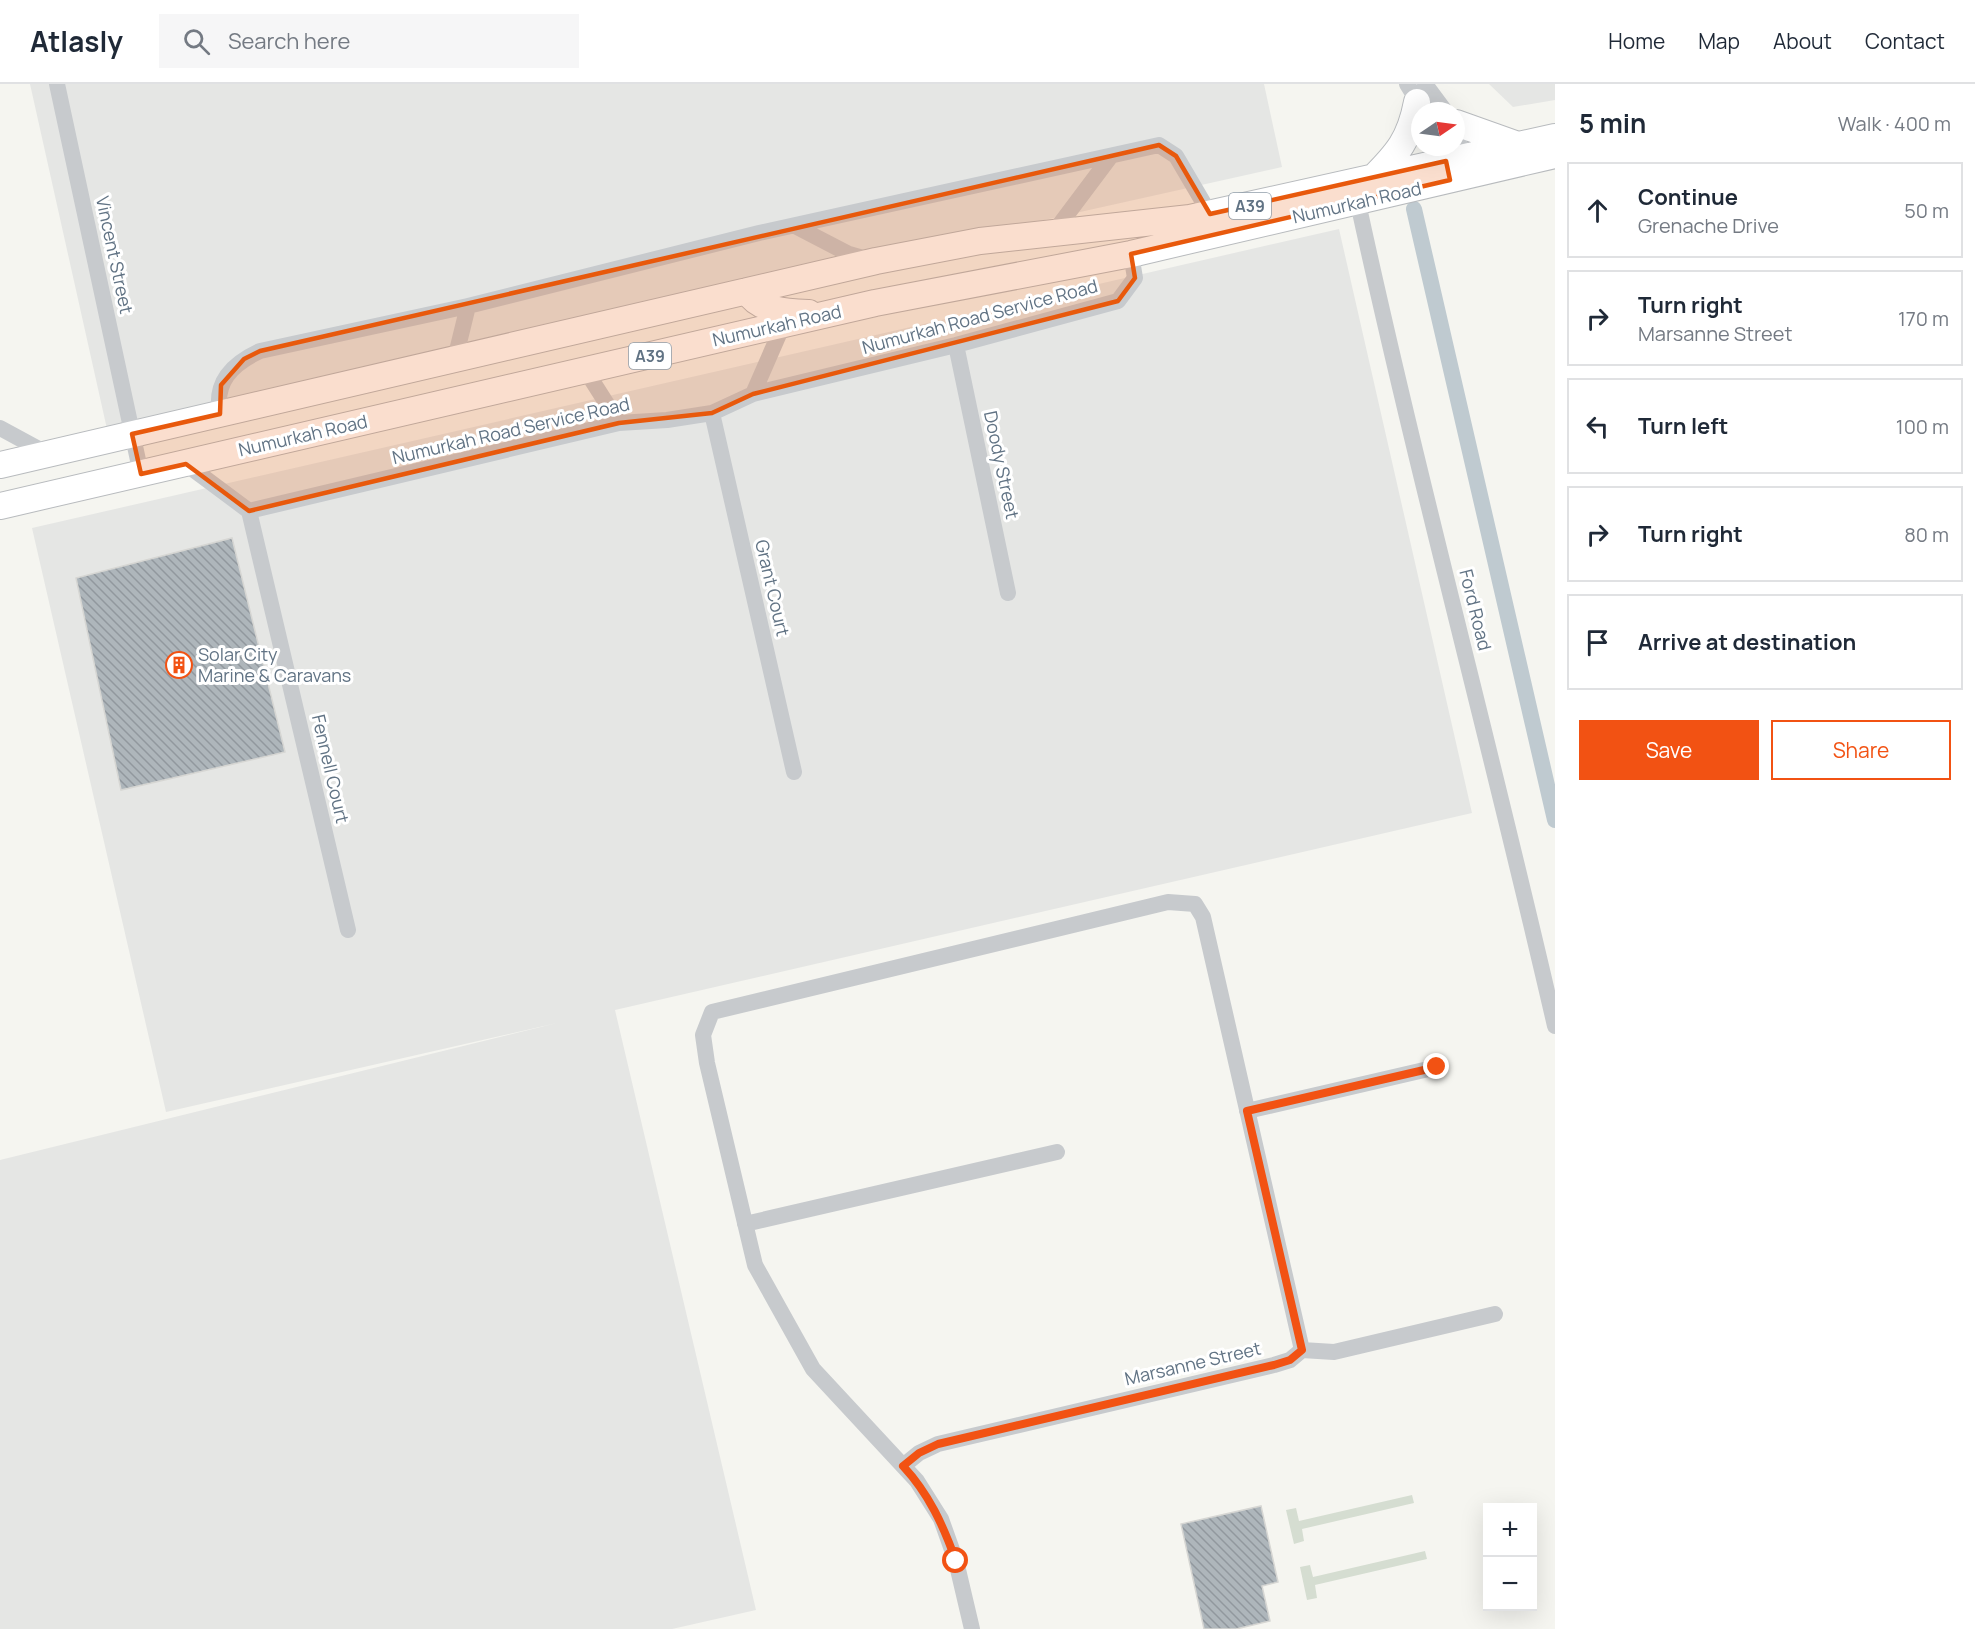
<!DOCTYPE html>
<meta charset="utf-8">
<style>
body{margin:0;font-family:Manrope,sans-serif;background:#f6f6f7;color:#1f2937}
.controls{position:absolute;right:18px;bottom:18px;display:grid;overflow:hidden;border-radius:0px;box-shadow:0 6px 24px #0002}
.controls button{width:54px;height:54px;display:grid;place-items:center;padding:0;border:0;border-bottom:2px solid #e0e1e3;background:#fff;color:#1f2937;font:30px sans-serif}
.compass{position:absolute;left:1411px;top:18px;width:54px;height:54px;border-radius:50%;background:#fff;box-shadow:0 6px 24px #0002;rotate:77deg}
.stop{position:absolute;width:18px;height:18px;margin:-14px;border:4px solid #f25213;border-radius:50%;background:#fff}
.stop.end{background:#f25213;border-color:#fff;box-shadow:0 2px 6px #0008}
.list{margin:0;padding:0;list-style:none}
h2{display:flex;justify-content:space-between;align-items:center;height:78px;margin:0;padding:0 24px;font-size:26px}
h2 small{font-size:20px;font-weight:400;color:#747a83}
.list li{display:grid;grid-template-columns:39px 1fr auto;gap:18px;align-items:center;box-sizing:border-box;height:96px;margin:0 12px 12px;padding:0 12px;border:2px solid #e0e1e3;border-radius:0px}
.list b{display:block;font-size:22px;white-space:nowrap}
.list p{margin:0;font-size:20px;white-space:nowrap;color:#747a83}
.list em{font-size:20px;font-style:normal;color:#747a83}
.actions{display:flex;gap:12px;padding:18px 24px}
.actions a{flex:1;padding:14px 0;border:2px solid #f25213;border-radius:0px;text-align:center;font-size:21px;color:#f25213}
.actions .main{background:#f25213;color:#fff}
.icon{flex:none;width:33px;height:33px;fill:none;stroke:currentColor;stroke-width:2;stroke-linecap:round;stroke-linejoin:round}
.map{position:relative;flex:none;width:1555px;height:1545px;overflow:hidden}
header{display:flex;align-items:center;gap:36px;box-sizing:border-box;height:84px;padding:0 30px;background:#fff;border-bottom:2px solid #e0e1e3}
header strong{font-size:28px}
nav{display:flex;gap:33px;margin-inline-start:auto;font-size:21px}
.search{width:420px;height:54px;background:#f6f6f7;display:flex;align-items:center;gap:15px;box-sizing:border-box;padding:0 21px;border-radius:0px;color:#747a83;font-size:22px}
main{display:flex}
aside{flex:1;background:#fff}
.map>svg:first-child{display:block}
.built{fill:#e5e6e4}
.garden{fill:#d5ddd1}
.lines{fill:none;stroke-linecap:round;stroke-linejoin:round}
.canal{stroke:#bfcad0;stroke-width:16}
.building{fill:url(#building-back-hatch);stroke:#d6d6d3;stroke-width:1.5}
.highway-casing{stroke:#b8bbbe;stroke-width:28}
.minor{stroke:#c7cacd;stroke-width:16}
.highway{stroke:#fff;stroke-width:26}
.route{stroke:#f25213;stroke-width:8}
.marked{fill:#e8590c;fill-opacity:0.2;stroke:#e8590c;stroke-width:4.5;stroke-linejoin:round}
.labels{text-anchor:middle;stroke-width:6;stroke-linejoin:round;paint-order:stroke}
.shield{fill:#fff;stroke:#909da9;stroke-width:1.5}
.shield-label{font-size:16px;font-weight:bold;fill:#617384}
.street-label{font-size:18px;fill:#617384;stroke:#fff}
.poi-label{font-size:18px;fill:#617384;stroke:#fff;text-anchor:start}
</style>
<header>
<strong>Atlasly</strong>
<div class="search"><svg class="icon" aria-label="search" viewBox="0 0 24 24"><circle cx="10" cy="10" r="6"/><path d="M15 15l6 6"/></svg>Search here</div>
<nav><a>Home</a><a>Map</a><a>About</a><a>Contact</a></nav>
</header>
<main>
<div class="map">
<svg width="1555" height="1545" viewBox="0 0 1555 1545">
<defs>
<pattern id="building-back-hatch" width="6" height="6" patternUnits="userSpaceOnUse" patternTransform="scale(1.5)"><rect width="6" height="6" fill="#aeb6bb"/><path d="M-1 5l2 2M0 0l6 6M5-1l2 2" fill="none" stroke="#91989e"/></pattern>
</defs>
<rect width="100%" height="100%" fill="#f5f5f0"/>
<path class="built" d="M30 0H1264L1282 83 107 345Z
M1489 0H1555V16L1513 23Z
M1339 145 1472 729 615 926 756 1526 672 1545H0V1076L557 939 166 1028 32 444Z"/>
<path class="garden" d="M1412 1411 1414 1419 1302 1445 1304 1457 1294 1460 1286 1426 1296 1424 1299 1437Z
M1425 1467 1427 1475 1315 1501 1317 1514 1307 1516 1300 1483 1310 1481 1313 1493Z"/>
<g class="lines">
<path class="canal" d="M1414 125 1555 736"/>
</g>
<path class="building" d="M232 454 285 668 121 706 76 494Z
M1261 1422 1278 1498 1262 1502 1270 1537 1236 1545H1204L1181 1440Z"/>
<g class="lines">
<defs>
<path id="highway" d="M1456 39 1515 60
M1372 95C1398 69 1410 55 1417 18
M747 207C759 227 787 228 809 229
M0 381 876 177 980 157 1190 134 1555 53
M0 422 875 219 1131 170 1555 71"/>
</defs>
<use href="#highway" class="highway-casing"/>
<path class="minor" d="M57 0 141 390
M1407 0 1423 26
M1425 0 1445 27
M1456 46 1463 73
M1358 119C1418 395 1492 667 1555 942
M795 142 849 170 870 176
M1054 148 1111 72
M956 261 1008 509
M455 275 468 222
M586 287 619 339
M753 310 783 241
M712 329 794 688
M220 330C214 298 232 280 260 267L468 222 759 149 1159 61 1176 72 1210 130
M0 344 48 370
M186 380 249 427
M249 427 619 339 667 336 712 329 753 310 956 261 1118 217 1135 194 1131 170
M249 427 348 846
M1247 1027 1437 983
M745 1140 1057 1068
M903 1382 919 1369 938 1360 1274 1281 1290 1276 1302 1266 1334 1268 1495 1230
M972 1545 956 1477 941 1435 917 1397 813 1285 755 1181 707 979 703 951 712 928 1168 818 1195 820 1203 833 1302 1266"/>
<use href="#highway" class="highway"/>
</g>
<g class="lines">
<path class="route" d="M956 1477C943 1441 929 1410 903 1382L919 1369 938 1360 1274 1281 1290 1276 1302 1266 1247 1027 1437 983"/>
</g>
<path class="marked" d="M1159 61 1176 72 1210 130 1446 77 1450 96 1131 170 1135 194 1118 217 753 310 712 329 619 339 249 427 186 380 141 390 132 350 220 330 221 301 244 275 260 267Z"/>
<defs>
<symbol id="building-ring" viewBox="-11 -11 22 22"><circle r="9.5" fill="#fff" stroke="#f25213" stroke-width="1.5"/><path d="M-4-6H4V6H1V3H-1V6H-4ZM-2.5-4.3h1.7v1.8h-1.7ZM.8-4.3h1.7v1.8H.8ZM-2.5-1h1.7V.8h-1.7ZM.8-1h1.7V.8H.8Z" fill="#f25213"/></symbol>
</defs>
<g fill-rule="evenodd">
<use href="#building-ring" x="164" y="566" width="30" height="30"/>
</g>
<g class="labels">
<g class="shield">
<rect x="1229" y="109" width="42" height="26" rx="4.5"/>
<rect x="629" y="259" width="42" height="26" rx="4.5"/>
</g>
<g class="shield-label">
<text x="1250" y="128">A39</text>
<text x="650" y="278">A39</text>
</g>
<g class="street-label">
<text transform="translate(1357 119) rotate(-13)" y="6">Numurkah Road</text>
<text transform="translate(114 171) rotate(78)" y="6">Vincent Street</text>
<text transform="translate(980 233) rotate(-15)" y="6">Numurkah Road Service Road</text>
<text transform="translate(777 242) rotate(-13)" y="6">Numurkah Road</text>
<text transform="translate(511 347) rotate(-13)" y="6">Numurkah Road Service Road</text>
<text transform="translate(303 352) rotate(-13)" y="6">Numurkah Road</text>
<text transform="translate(1001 381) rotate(78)" y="6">Doody Street</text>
<text transform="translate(772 504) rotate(77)" y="6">Grant Court</text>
<text transform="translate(1475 526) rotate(76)" y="6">Ford Road</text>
<text transform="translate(330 685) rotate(77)" y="6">Fennell Court</text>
<text transform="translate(1193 1280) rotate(-13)" y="6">Marsanne Street</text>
</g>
<g class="poi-label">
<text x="198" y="577">Solar City<tspan x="198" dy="21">Marine &amp; Caravans</tspan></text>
</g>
</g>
</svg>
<div class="controls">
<button>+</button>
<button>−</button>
</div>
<svg class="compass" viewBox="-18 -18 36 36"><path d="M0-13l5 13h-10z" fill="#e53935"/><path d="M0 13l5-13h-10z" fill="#747a83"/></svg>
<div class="stop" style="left:956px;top:1477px"></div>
<div class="stop end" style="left:1437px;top:983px"></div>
</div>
<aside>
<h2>5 min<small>Walk · 400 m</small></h2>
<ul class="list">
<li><svg class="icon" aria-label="ahead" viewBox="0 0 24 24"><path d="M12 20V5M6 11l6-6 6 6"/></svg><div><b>Continue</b><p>Grenache Drive</p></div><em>50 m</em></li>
<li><svg class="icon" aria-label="right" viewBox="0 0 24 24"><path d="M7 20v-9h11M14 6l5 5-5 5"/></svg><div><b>Turn right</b><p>Marsanne Street</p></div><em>170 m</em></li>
<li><svg class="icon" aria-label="left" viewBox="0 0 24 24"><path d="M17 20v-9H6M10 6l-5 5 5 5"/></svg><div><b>Turn left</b></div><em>100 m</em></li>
<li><svg class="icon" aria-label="right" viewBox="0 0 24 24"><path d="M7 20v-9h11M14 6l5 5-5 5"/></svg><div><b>Turn right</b></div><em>80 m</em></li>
<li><svg class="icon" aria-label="arrive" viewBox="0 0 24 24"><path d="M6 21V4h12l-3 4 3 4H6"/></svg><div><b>Arrive at destination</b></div></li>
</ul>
<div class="actions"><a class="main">Save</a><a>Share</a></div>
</aside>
</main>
